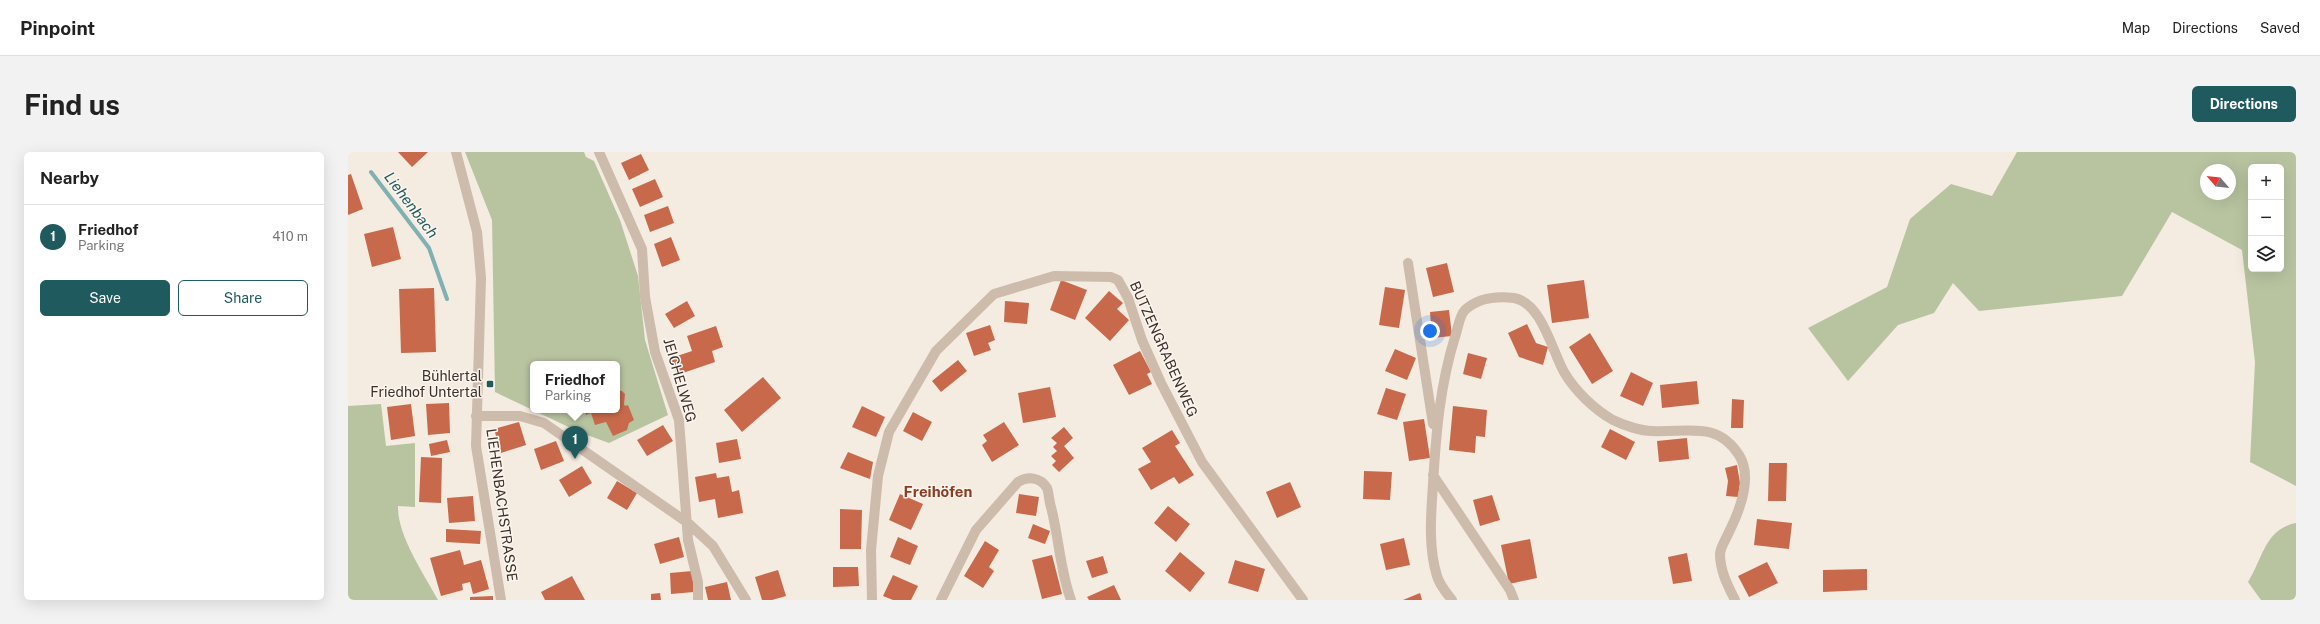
<!DOCTYPE html>
<meta charset="utf-8">
<style>
body{margin:0;font-family:"Public Sans",sans-serif;background:#f2f2f2;color:#222}
.controls{position:absolute;right:12px;top:12px;display:grid;overflow:hidden;border-radius:6px;box-shadow:0 4px 16px #0002}
.controls button{width:36px;height:36px;display:grid;place-items:center;padding:0;border:0;border-bottom:1px solid #e0e0e0;background:#fff;color:#222;font:20px sans-serif}
.compass{position:absolute;left:1852px;top:12px;width:36px;height:36px;border-radius:50%;background:#fff;box-shadow:0 4px 16px #0002;rotate:298deg}
.you{position:absolute;left:1082px;top:179px;width:14px;height:14px;margin:-10px;border:3px solid #fff;border-radius:50%;background:#1a73e8;box-shadow:0 0 0 6px #1a73e833}
.badge{display:grid;place-items:center;width:26px;height:26px;border-radius:50%;background:#1f5a5e;color:#fff;font-size:13px;font-weight:700}
.pin{position:absolute;translate:-50% -33px;filter:drop-shadow(0 1px 2px #0008)}
.pin::after{content:'';position:absolute;top:21px;width:14px;height:12px;background:inherit;clip-path:polygon(0 0,100% 0,50% 100%)}
.popup{position:absolute;left:182px;top:209px;width:90px;height:52px;box-sizing:border-box;display:grid;place-content:center;border-radius:6px;background:#fff;filter:drop-shadow(0 1px 3px #0005);font-size:13px;white-space:nowrap;color:#767676}
.popup b{font-size:15px;color:#222}
.popup::after{content:'';position:absolute;left:50%;top:100%;margin-left:-8px;border:8px solid transparent;border-top-color:#fff}
.list{margin:0;padding:0;list-style:none}
h2{display:flex;justify-content:space-between;align-items:center;height:52px;margin:0;padding:0 16px;font-size:17px}
h2 small{font-size:13px;font-weight:400;color:#767676}
.list li{display:grid;grid-template-columns:26px 1fr auto;gap:12px;align-items:center;box-sizing:border-box;height:64px;padding:0 16px;border-top:1px solid #e0e0e0}
.list b{display:block;font-size:15px;white-space:nowrap}
.list p{margin:0;font-size:13px;white-space:nowrap;color:#767676}
.list em{font-size:13px;font-style:normal;color:#767676}
.actions{display:flex;gap:8px;padding:12px 16px}
.actions a{flex:1;padding:9px 0;border:1px solid #1f5a5e;border-radius:6px;text-align:center;font-size:14px;color:#1f5a5e}
.actions .main{background:#1f5a5e;color:#fff}
.icon{flex:none;width:22px;height:22px;fill:none;stroke:currentColor;stroke-width:2;stroke-linecap:round;stroke-linejoin:round}
.map{position:relative;flex:none;width:1948px;height:448px;overflow:hidden;border-radius:6px}
header{display:flex;align-items:center;gap:24px;box-sizing:border-box;height:56px;padding:0 20px;background:#fff;border-bottom:1px solid #e0e0e0}
header strong{font-size:19px}
nav{display:flex;gap:22px;margin-inline-start:auto;font-size:14px}
.intro{display:flex;align-items:center;justify-content:space-between;box-sizing:border-box;height:96px;padding:0 24px}
h1{margin:0;font-size:28px}
.button{padding:10px 18px;border-radius:6px;background:#1f5a5e;color:#fff;font-size:14px;font-weight:700}
main{display:flex;gap:24px;padding:0 24px}
aside{flex:1;background:#fff;border-radius:6px;box-shadow:0 4px 16px #0002}
.map>svg:first-child{display:block}
.green{fill:#b8c4a0;fill-rule:evenodd}
.lines{fill:none;stroke-linecap:round;stroke-linejoin:round}
.stream{stroke:#7fb0b2;stroke-width:4}
.building{fill:#c8694b}
.minor{stroke:#cdbbac;stroke-width:10}
.tertiary{stroke:#cdbbac;stroke-width:10}
.poi-dot{fill:#1f5a5e;stroke:#fbf5ee;stroke-width:1.5}
.labels{text-anchor:middle;stroke-width:3;stroke-linejoin:round;paint-order:stroke}
.street-label{font-size:14px;fill:#3b302b;stroke:#fbf5ee}
.poi-label{font-size:14px;fill:#3b302b;stroke:#fbf5ee;text-anchor:end}
.water-label{font-size:15px;font-style:italic;fill:#1f5a5e;stroke:#fbf5ee}
.neighbourhood-label{font-size:15px;font-weight:bold;fill:#8c3b22;stroke:#fbf5ee}
</style>
<header>
<strong>Pinpoint</strong>
<nav><a>Map</a><a>Directions</a><a>Saved</a></nav>
</header>
<div class="intro"><h1>Find us</h1><a class="button">Directions</a></div>
<main>
<aside>
<h2>Nearby<small></small></h2>
<ul class="list">
<li><span class="badge">1</span><div><b>Friedhof</b><p>Parking</p></div><em>410 m</em></li>
</ul>
<div class="actions"><a class="main">Save</a><a>Share</a></div>
</aside>
<div class="map">
<svg width="1948" height="448" viewBox="0 0 1948 448">
<rect width="100%" height="100%" fill="#f4ebe1"/>
<path class="green" d="M117 0H236L238 5 246 9 272 68 290 124 297 188 320 263 261 291 231 280 147 240 144 68ZM185 212H269V258H185Z
M1669 0H1948V334L1902 310 1907 210 1894 98 1824 60 1774 144 1631 159 1605 131 1586 161 1550 173 1500 229 1460 176 1539 135 1562 67 1603 32 1644 44ZM1903 15H1933V117H1903ZM1858 18H1882V42H1858Z
M33 252 38 294 67 291V355L50 354C49 383 76 422 90 448H0V254Z
M1948 371V448H1913L1900 430C1915 406 1917 377 1948 371Z"/>
<g class="lines">
<path class="stream" d="M23 20 81 96 99 147"/>
</g>
<path class="building" d="M50 0H80L64 15Z
M293 2 301 18 281 28 273 11Z
M3 22 15 57 0 63V23Z
M307 27 315 45 292 55 284 37Z
M320 54 326 71 302 80 296 63Z
M45 75 53 107 24 115 16 82Z
M323 85 332 108 314 115 306 92Z
M1099 111 1106 140 1085 145 1078 116Z
M713 128 739 138 727 168 702 158Z
M1236 128 1241 166 1204 171 1199 133Z
M1037 135 1057 138 1051 176 1031 173Z
M86 136 88 200 53 201 51 137Z
M761 139 775 151 769 157 781 168 762 189 737 166Z
M339 149 347 164 326 176 317 162Z
M657 149 681 151 679 172 656 170Z
M1101 158 1104 184 1084 186 1082 160Z
M1179 172 1188 191 1200 195 1195 213 1171 205 1160 181Z
M642 173 647 188 640 191 643 198 626 204 618 181Z
M368 174 375 195 364 199 367 210 329 223 323 206 344 199 339 184Z
M1242 181 1265 219 1244 232 1221 195Z
M1047 197 1068 206 1059 228 1037 219Z
M792 199 803 220 799 222 804 232 781 243 765 213Z
M1120 201 1139 206 1133 227 1115 222Z
M610 208 619 219 593 240 584 229Z
M1283 220 1305 231 1295 254 1272 244Z
M415 225 433 246 394 280 376 258Z
M1349 229 1351 252 1314 256 1312 233Z
M702 235 708 265 675 271 670 241Z
M1038 236 1058 242 1049 268 1029 262Z
M269 238 274 239 277 242 276 252 277 254 280 253 286 268 281 271 279 278 265 284 258 270 247 273 243 261 238 263 236 258H269Z
M1384 247 1396 248 1395 276H1383Z
M101 251 102 281 80 283 78 252Z
M63 252 67 284 43 288 39 255Z
M514 254 537 265 528 285 504 275Z
M1105 254 1139 258 1137 285 1128 284 1127 301 1101 298Z
M565 260 584 270 574 289 555 279Z
M1076 267 1082 306 1061 309 1055 270Z
M171 270 178 293 153 301 146 277Z
M656 270 671 293 644 310 634 293 639 289 635 283Z
M315 273 325 289 299 304 289 288Z
M716 275 725 286 716 294 726 306 711 320 704 313 708 309 703 304 709 299 705 295 709 291 703 286Z
M1262 277 1287 290 1278 308 1253 295Z
M824 278 832 291 827 294 846 323 831 332 826 325 803 338 790 317 803 310 794 296Z
M1339 286 1341 307 1311 310 1309 289Z
M389 287 393 307 371 311 368 291Z
M99 288 102 300 83 304 81 292Z
M208 289 216 309 193 318 186 297Z
M500 300 525 310 522 327 492 316Z
M73 305 94 306 93 351 71 350Z
M1421 311H1439L1438 349H1420Z
M1389 313 1392 331 1390 345 1378 344 1380 329 1377 316Z
M234 314 244 331 221 345 211 328Z
M1016 319 1044 320 1042 348 1015 347Z
M368 321 369 326 381 324 384 340 391 338 395 361 370 366 367 347 351 350 347 325Z
M269 329 289 341 279 358 259 346Z
M942 330 953 355 929 366 918 340Z
M552 342 575 352 563 378 541 368Z
M671 342 691 345 688 364 668 361Z
M1144 343 1152 368 1132 374 1125 348Z
M125 344 127 369 101 371 99 346Z
M820 354 842 372 828 390 806 371Z
M492 357 514 358 513 397H492Z
M1409 367 1444 371 1441 397 1406 393Z
M685 372 702 379 697 392 680 386Z
M98 377 133 379 132 392 98 390Z
M331 385 336 405 312 412 306 392Z
M550 385 570 394 562 413 542 405Z
M1056 386 1062 413 1038 418 1032 392Z
M1182 387 1189 426 1161 432 1153 393Z
M637 389 651 398 641 415 646 419 635 436 616 424Z
M112 398 116 413 133 408 141 437 125 442 122 430 114 432 115 438 93 444 82 406Z
M832 400 857 421 842 440 817 419Z
M1339 401 1344 429 1325 432 1320 405Z
M704 403 714 442 694 447 684 408Z
M755 404 760 421 744 426 738 409Z
M887 408 917 417 910 440 880 431Z
M1419 410 1430 431 1401 445 1390 424Z
M485 415H510L511 434 485 435Z
M1519 417V438L1475 440V418Z
M430 418 438 444 424 448H414L407 425Z
M344 419 346 440 323 442 322 421Z
M545 423 570 434 563 448H545L535 444Z
M224 424 237 448H197L193 440Z
M379 430 383 448H360L357 435Z
M766 433 773 448H741L739 445Z
M312 441 313 448H303V442Z
M1072 441 1074 448H1055Z
M145 444V448H122V445Z"/>
<g class="lines">
<path class="minor" d="M251 0 294 97 297 145 307 200 331 268 340 388 350 430V448
M1060 111 1085 272
M128 264H172L196 271 340 371 365 394 398 448
M1085 323 1162 438 1166 448
M524 448 523 398 530 324 541 280 588 199 646 142 706 124 763 125 770 128 780 146 794 188 813 231 854 310 955 448
M593 448 628 378 670 330C680 324 692 325 699 336 701 341 701 349 703 355 711 386 712 418 723 448
M1104 448C1098 440 1092 434 1089 424 1080 395 1083 362 1085 332 1088 281 1092 233 1107 185 1110 177 1111 164 1117 158 1130 146 1149 144 1166 146 1194 151 1204 199 1216 220 1227 239 1247 258 1265 268 1275 273 1293 279 1304 279 1338 281 1369 268 1391 303 1405 325 1391 360 1381 380 1378 387 1372 396 1372 402 1372 419 1380 434 1387 448"/>
<path class="tertiary" d="M108 0 129 80 133 126 128 294 153 448"/>
</g>
<rect class="poi-dot" x="138" y="228" width="8" height="8" rx="2"/>
<g class="labels">
<g class="street-label">
<text transform="translate(816 197) rotate(66)" y="5">BUTZENGRABENWEG</text>
<text transform="translate(332 228) rotate(74)" y="5">JEICHELWEG</text>
<text transform="translate(154 353) rotate(82)" y="5">LIEHENBACHSTRASSE</text>
</g>
<g class="poi-label">
<text x="134" y="229">Bühlertal<tspan x="134" dy="16">Friedhof Untertal</tspan></text>
</g>
<g class="water-label">
<text transform="translate(63 53) rotate(53)" y="5">Liehenbach</text>
</g>
<g class="neighbourhood-label">
<text x="590" y="345">Freihöfen</text>
</g>
</g>
</svg>
<div class="controls">
<button>+</button>
<button>−</button>
<button><svg class="icon" aria-label="layers" viewBox="0 0 24 24"><path d="M12 4l9 5-9 5-9-5zM3 14l9 5 9-5"/></svg></button>
</div>
<svg class="compass" viewBox="-18 -18 36 36"><path d="M0-13l5 13h-10z" fill="#e53935"/><path d="M0 13l5-13h-10z" fill="#767676"/></svg>
<div class="you"></div>
<div class="pin badge" style="left:227px;top:307px">1</div>
<div class="popup"><b>Friedhof</b>Parking</div>
</div>
</main>
